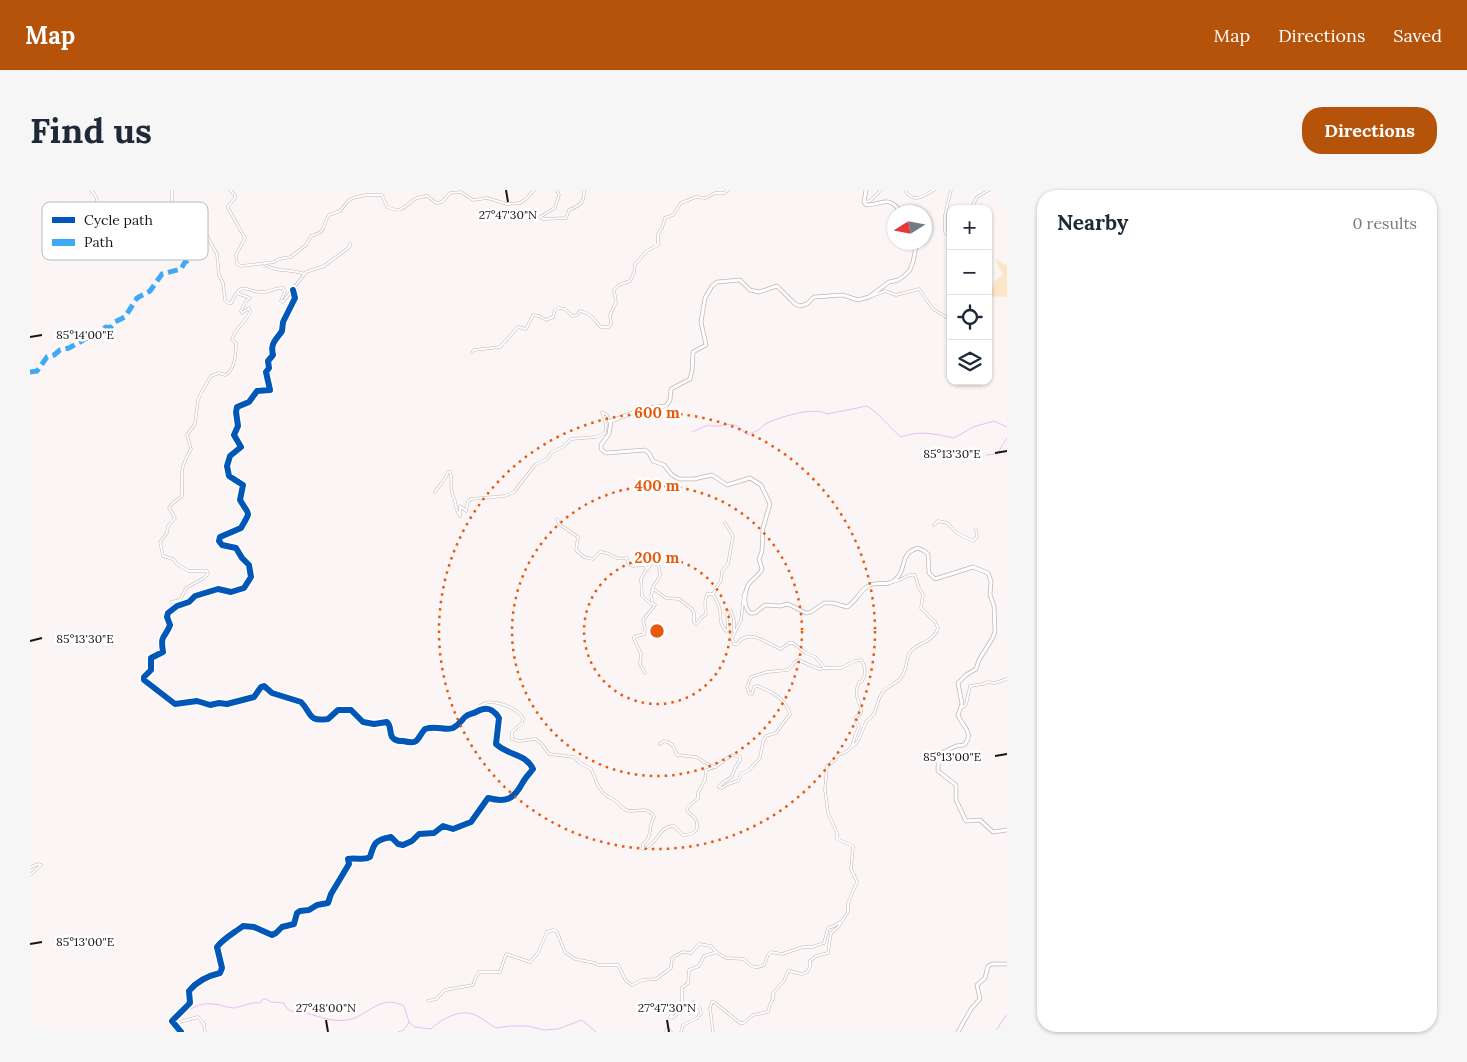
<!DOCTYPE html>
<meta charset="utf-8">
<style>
body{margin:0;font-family:Lora,serif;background:#f6f6f7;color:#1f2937}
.controls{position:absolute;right:15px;top:15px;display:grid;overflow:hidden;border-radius:10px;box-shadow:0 1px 4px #0004}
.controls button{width:45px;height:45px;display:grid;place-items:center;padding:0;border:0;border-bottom:1px solid #e0e1e3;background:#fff;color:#1f2937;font:25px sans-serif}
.compass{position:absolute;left:857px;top:15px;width:45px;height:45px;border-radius:50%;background:#fff;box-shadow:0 1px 4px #0004;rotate:259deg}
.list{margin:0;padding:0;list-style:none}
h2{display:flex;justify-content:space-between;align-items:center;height:65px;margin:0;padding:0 20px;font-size:21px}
h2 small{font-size:16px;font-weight:400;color:#747a83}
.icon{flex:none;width:28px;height:28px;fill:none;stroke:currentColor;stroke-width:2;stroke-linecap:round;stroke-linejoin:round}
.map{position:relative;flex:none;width:977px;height:842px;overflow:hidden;border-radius:20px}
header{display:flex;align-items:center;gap:30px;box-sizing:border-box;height:70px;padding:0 25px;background:#b45309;color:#fff}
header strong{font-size:24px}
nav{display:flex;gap:28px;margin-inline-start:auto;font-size:18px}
.intro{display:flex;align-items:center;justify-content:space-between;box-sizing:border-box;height:120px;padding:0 30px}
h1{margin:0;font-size:35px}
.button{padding:12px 22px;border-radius:20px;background:#b45309;color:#fff;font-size:18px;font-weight:700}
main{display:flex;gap:30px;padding:0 30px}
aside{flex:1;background:#fff;border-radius:20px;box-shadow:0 1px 4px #0004}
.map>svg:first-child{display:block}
.green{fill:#fde5c8}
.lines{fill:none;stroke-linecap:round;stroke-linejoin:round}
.stream{stroke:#e7bef8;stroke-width:1}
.street-casing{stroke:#bfb7b7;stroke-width:3}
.secondary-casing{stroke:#bfb7b7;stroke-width:4.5}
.street{stroke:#fefefe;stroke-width:2}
.secondary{stroke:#fefefe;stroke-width:3}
.quiet{stroke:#3fa9f5;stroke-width:5;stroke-dasharray:10 5;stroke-linecap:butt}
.cycleway-casing{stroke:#fff;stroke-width:9}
.cycleway{stroke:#0057b8;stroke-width:6}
.ticks{fill:none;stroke:#1e1414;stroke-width:2}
.ring{fill:none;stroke:#e8590c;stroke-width:2.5;stroke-dasharray:2.5 5}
.key{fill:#fff;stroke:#bcb8b8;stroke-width:1}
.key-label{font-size:14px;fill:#1e1414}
.ticks-label{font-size:12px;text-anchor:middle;fill:#1e1414;stroke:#fff;stroke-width:5;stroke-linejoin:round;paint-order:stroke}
.centre{fill:#e8590c;stroke:#fff;stroke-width:2.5}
.ring-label{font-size:15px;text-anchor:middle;font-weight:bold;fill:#e8590c;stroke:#fff;stroke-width:5;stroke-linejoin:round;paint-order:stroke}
</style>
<header>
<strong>Map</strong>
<nav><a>Map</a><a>Directions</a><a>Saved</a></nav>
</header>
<div class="intro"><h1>Find us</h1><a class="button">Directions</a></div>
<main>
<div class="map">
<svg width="977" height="842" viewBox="0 0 977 842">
<rect width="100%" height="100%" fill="#fbf5f5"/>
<path class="green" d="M966 69 977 76V107L958 106 965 91 973 84 967 74Z"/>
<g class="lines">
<path class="stream" d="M662 242 678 235C689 239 698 231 707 236 711 238 714 242 717 245 721 243 725 242 728 240 732 238 733 235 737 233 750 227 785 216 797 224L837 216C850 224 859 237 871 247 890 240 905 244 924 248L943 237 964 231 977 237
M956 265 967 264 977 248
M147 827C160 820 168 812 183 814 190 814 197 818 203 818 213 817 218 812 230 813L233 809H236L241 812 254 813C258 825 267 820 276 823 291 827 301 832 317 830 338 827 349 803 374 816L379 832
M368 842 374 840 379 832 385 837 401 839C412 829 430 818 445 825 452 828 459 834 466 838L480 836H498L514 840 528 839 552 830 566 842
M965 842 977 824"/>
<defs>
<path id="street" d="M61 0C67 7 69 10 64 18L65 25 72 35 64 43 59 51 53 57V61C63 69 70 59 79 59 83 59 87 61 91 60 100 56 104 46 111 40L118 43 119 57 135 54C145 42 136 30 131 18L135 15 146 24
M142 0V10L146 24 160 37 162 43 177 46 187 64 189 85 193 93 195 110 198 113H201C213 88 216 103 233 102 241 102 246 97 253 98L255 101 251 111 253 112 276 82 294 76 317 59 320 56V53
M200 0 205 5V8L198 16V18L215 48 206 65 207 74 211 76 244 72 249 69 261 67 276 55 281 46C298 41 291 37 299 25L310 21 318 11 323 8 336 5H352L357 17C373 24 374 16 385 9 388 7 393 7 397 6L406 13 412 12 420 3 431 2 443 10 457 8 477 14 490 13 496 9 504 0
M527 0 529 5 525 18 510 27 513 29 536 28 539 20C549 16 555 13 554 0
M875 0C883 14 892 7 904 0
M834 12 840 11 851 0
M941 19 947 7 959 0
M921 48 915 42V25L921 0
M234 74C244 82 261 79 275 84
M842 106 855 101 866 105 889 99 903 119 921 130
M442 163 444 160 470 157 488 137 496 139 503 125 509 126 516 130 523 127 525 120 529 118 535 119 542 126 547 125 550 121C561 123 564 130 571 137H579L581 134 580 125 586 112 584 100 589 95 600 91 604 83 605 74 617 61 628 55V44L632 38 635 28 643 25 651 13 666 7 676 8 685 3H694L698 0
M405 302C409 295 416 290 418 282H420C423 289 420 296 422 303 423 309 424 305 425 311 426 317 426 321 430 326V316L436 321 438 311 441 309 475 306 484 302 505 275 517 269 522 262 533 257 541 249 566 247 575 243 576 235 572 222 577 225 580 234
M527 329 529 334 548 347 546 360 554 367 563 369 570 362C584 362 581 371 597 368L598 373 603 376 614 375 617 378 611 389 612 406 621 414 625 415 613 430 615 439 614 444 604 447V449L611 464 610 474 615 483
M904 335 908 331 917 333 927 343 943 351 947 347 946 340
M618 379 620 375 623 373 628 375C634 391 625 388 622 400
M683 404 691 390 692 381 698 374 703 346 695 333
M623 414 621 406 623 399 636 408 649 409 662 419 664 423V432L666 435 671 428 676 424C675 418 674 411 677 404H683C685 408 690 416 690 421 691 431 689 432 696 441L698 440 697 424 701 421 704 430V441
M143 420 141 412 150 410 156 398 174 388 178 384 177 381H159L148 375 143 369 133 366 130 352 137 343 138 336 145 328 139 318 143 313 152 306C153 282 148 282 161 259L157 245 165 234 168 210 172 201 181 186 189 183 195 185C205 181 206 163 206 153L202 150C205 137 215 134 220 122L219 118 212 123 211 121 216 111 220 108 207 103
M931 518 936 515 940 496 953 494 958 492 965 493 977 489
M450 519V516C461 507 486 517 493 528L492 533 482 542V549L489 551 505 549 511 553 519 564 544 567 550 573 561 579C566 589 567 599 577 606 580 608 584 609 587 612 590 615 591 618 596 620 606 624 617 614 624 627 618 636 623 647 613 654V659C628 655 629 635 644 636L653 645C671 645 671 631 658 622L657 618 668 608V603L675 590 676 580C680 579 684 578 688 575 697 570 699 562 710 567V571C704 576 705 580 702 586 698 591 692 591 689 597L692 598 698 594 708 591 711 584 719 580 730 568 733 551 736 546 746 543 760 524C756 509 742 501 727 496L724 497 722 504 719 503 717 497 721 487 737 482 758 480 765 472 768 470 789 479 795 478 785 467 776 463 763 453H759L751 459C737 454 719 437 707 454H704L702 448 711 430 714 404
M630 554 634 551C644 553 644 558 647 565L666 567 679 575 686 577
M823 556 828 551 836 532 844 524C847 517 847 511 852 503 856 496 868 494 872 486 877 479 876 470 879 464 885 452 903 454 908 438L905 432 891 418 893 404 889 398 885 385C877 383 871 392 862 392
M0 677 8 674 11 675 0 685
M398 811 406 809 415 800 443 795 445 789 449 782H470L476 764 500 772 508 763 517 742 523 740 527 742 535 762 545 769 565 773 568 775H588L596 791 602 795 612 790 626 789 641 778 642 768 652 762 661 763 669 754 681 756 686 762 696 768 714 769C721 776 724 780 734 775L738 765 741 762 752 764 773 757H782L794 753 798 738 804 736 810 732
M142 834 168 827 174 834 175 842
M146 842 145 840 148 839
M151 842 142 831 160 813 159 801C167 791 177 786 190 783L192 778 187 757C194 748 204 743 213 736L224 737 242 745 246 743 252 737 264 734 267 723 270 721 279 720 287 715 298 713 301 704 319 674 318 669C326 667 333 671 340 667 344 653 345 650 361 647L368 654 373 655 382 651 389 644 404 643 413 636 423 639 441 632 458 608C477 613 484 609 493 592 496 587 500 583 503 579 495 563 479 566 466 554L469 528C463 518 456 516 446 522 442 524 438 524 435 527 431 531 429 535 423 538 414 541 407 535 395 539 386 549 390 555 373 551 369 551 365 551 362 547 359 542 362 537 357 532L344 534 333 532 321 520H308L298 529C277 532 282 523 271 512L242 503 234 496 231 497 224 507 197 514 189 513 180 515 167 511 145 514 114 490V487L121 480V468L133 462C130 443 135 449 140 435L137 427 138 423 147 416 159 412 165 406 188 399 201 402 214 398 221 387 219 375 212 368 206 358 192 355 189 351 190 347 211 338C221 320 220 327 210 310L213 295 199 286 197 276 200 266 211 257 204 245 208 236 206 222 207 217 219 212 227 201 240 200 236 182 239 178 238 171 243 165C240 153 246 150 252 141L253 132 265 108 263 100
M636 842 637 839 641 842
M651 842 653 835 667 828 671 823 670 818 664 812 656 820 651 821 642 828 640 827 652 813V798L658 793 659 780 669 776 674 766 687 762
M683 842 680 818 682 812H684L710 833H714L723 825 738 822 740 814 743 809V803L754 791 758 781 772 784 777 782 780 777V771L786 766 798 763 801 743 808 737 818 722V713L827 692 821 679 823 656 807 649V643L798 623 795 600 797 576 805 570 808 565C827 560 821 550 829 537L825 528 831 523C832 511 822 509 829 492L832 491C836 485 836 476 831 470L825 471 811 478H795"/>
<path id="secondary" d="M836 0 834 12 836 15C854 15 857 4 871 22
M887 52 883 72 880 80 874 86 868 90 859 92 839 107 828 110 813 105 784 107 777 114 770 116 765 114 747 96 729 102 720 100 710 90 687 92 682 96 675 108 671 132 676 155 663 162 662 181 660 189 641 199 640 210 636 216 610 219 605 222 581 231 579 244 571 255V259L576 263 615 260 619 263 623 271 634 275 642 285 649 289H664L682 285 697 295 720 288 731 295 740 314 733 338 732 361 729 369 732 379C729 386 722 389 718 395 714 404 713 416 720 423H725L735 415 750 416 758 414 776 423 781 422 794 413H803L817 417C827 411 830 399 840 395 849 391 858 397 866 389 878 378 868 364 888 358L894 361 898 364 899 383 905 389 943 377 958 383 961 391 960 405 964 416 965 442 962 449 949 470 946 479 936 485 928 493 932 514 928 525C932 536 945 543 934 555L926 556 911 563 908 576V581L926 595V610L936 631 950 630 963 642 977 640
M928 842 941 819 950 809 947 795 955 788 958 776 962 774H977"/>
</defs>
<use href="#street" class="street-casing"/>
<use href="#secondary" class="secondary-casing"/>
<use href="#street" class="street"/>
<use href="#secondary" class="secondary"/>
<path class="quiet" d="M0 182 7 181 17 167 24 165 30 160 39 158 57 148H64L70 141 76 137 80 138 85 132 95 127 107 108 120 101 132 84 151 79 155 72 159 70 160 65 166 67 167 51 172 47 168 44"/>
<defs>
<path id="cycleway" d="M151 842 142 831 160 813 159 801C167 791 177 786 190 783L192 778 187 757C194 748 204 743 213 736L224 737 242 745 246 743 252 737 264 734 267 723 270 721 279 720 287 715 298 713 301 704 319 674 318 669C326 667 333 671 340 667 344 653 345 650 361 647L368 654 373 655 382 651 389 644 404 643 413 636 423 639 441 632 458 608C477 613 484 609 493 592 496 587 500 583 503 579 495 563 479 566 466 554L469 528C463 518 456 516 446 522 442 524 438 524 435 527 431 531 429 535 423 538 414 541 407 535 395 539 386 549 390 555 373 551 369 551 365 551 362 547 359 542 362 537 357 532L344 534 333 532 321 520H308L298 529C277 532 282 523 271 512L242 503 234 496 231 497 224 507 197 514 189 513 180 515 167 511 145 514 114 490V487L121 480V468L133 462C130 443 135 449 140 435L137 427 138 423 147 416 159 412 165 406 188 399 201 402 214 398 221 387 219 375 212 368 206 358 192 355 189 351 190 347 211 338C221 320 220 327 210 310L213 295 199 286 197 276 200 266 211 257 204 245 208 236 206 222 207 217 219 212 227 201 240 200 236 182 239 178 238 171 243 165C240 153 246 150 252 141L253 132 265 108 263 100"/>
</defs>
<use href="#cycleway" class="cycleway-casing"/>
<use href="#cycleway" class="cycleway"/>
</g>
<path class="ticks" d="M476 0 478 12M0 147 12 145M965 263 977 261M0 451 12 448M965 566 977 564M0 754 12 752M296 830 298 842M637 830 639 842"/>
<g class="ring">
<circle cx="627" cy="441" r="73"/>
<circle cx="627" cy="441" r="145"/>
<circle cx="627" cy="441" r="218"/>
</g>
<rect x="12" y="12" width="166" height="58" rx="8" class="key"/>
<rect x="22" y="27" width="23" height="6" fill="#0057b8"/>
<rect x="22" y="49" width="23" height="7" fill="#3fa9f5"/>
<g class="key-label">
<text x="54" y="35">Cycle path</text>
<text x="54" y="57">Path</text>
</g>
<g class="ticks-label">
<text x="478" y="29">27°47'30"N</text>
<text x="55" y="149">85°14'00"E</text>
<text x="922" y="268">85°13'30"E</text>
<text x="55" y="453">85°13'30"E</text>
<text x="922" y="571">85°13'00"E</text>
<text x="55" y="756">85°13'00"E</text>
<text x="296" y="822">27°48'00"N</text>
<text x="637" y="822">27°47'30"N</text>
</g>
<circle cx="627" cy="441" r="8" class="centre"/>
<g class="ring-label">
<text x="627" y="228">600 m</text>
<text x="627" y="301">400 m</text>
<text x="627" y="373">200 m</text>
</g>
</svg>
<div class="controls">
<button>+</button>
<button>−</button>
<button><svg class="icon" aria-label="locate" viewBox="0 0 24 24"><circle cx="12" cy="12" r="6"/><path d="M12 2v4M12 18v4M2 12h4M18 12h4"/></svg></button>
<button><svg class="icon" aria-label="layers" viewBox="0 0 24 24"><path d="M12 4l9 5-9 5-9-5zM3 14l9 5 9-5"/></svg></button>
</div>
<svg class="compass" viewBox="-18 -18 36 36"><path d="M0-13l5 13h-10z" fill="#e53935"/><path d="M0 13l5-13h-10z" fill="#747a83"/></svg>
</div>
<aside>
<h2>Nearby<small>0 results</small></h2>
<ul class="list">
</ul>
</aside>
</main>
